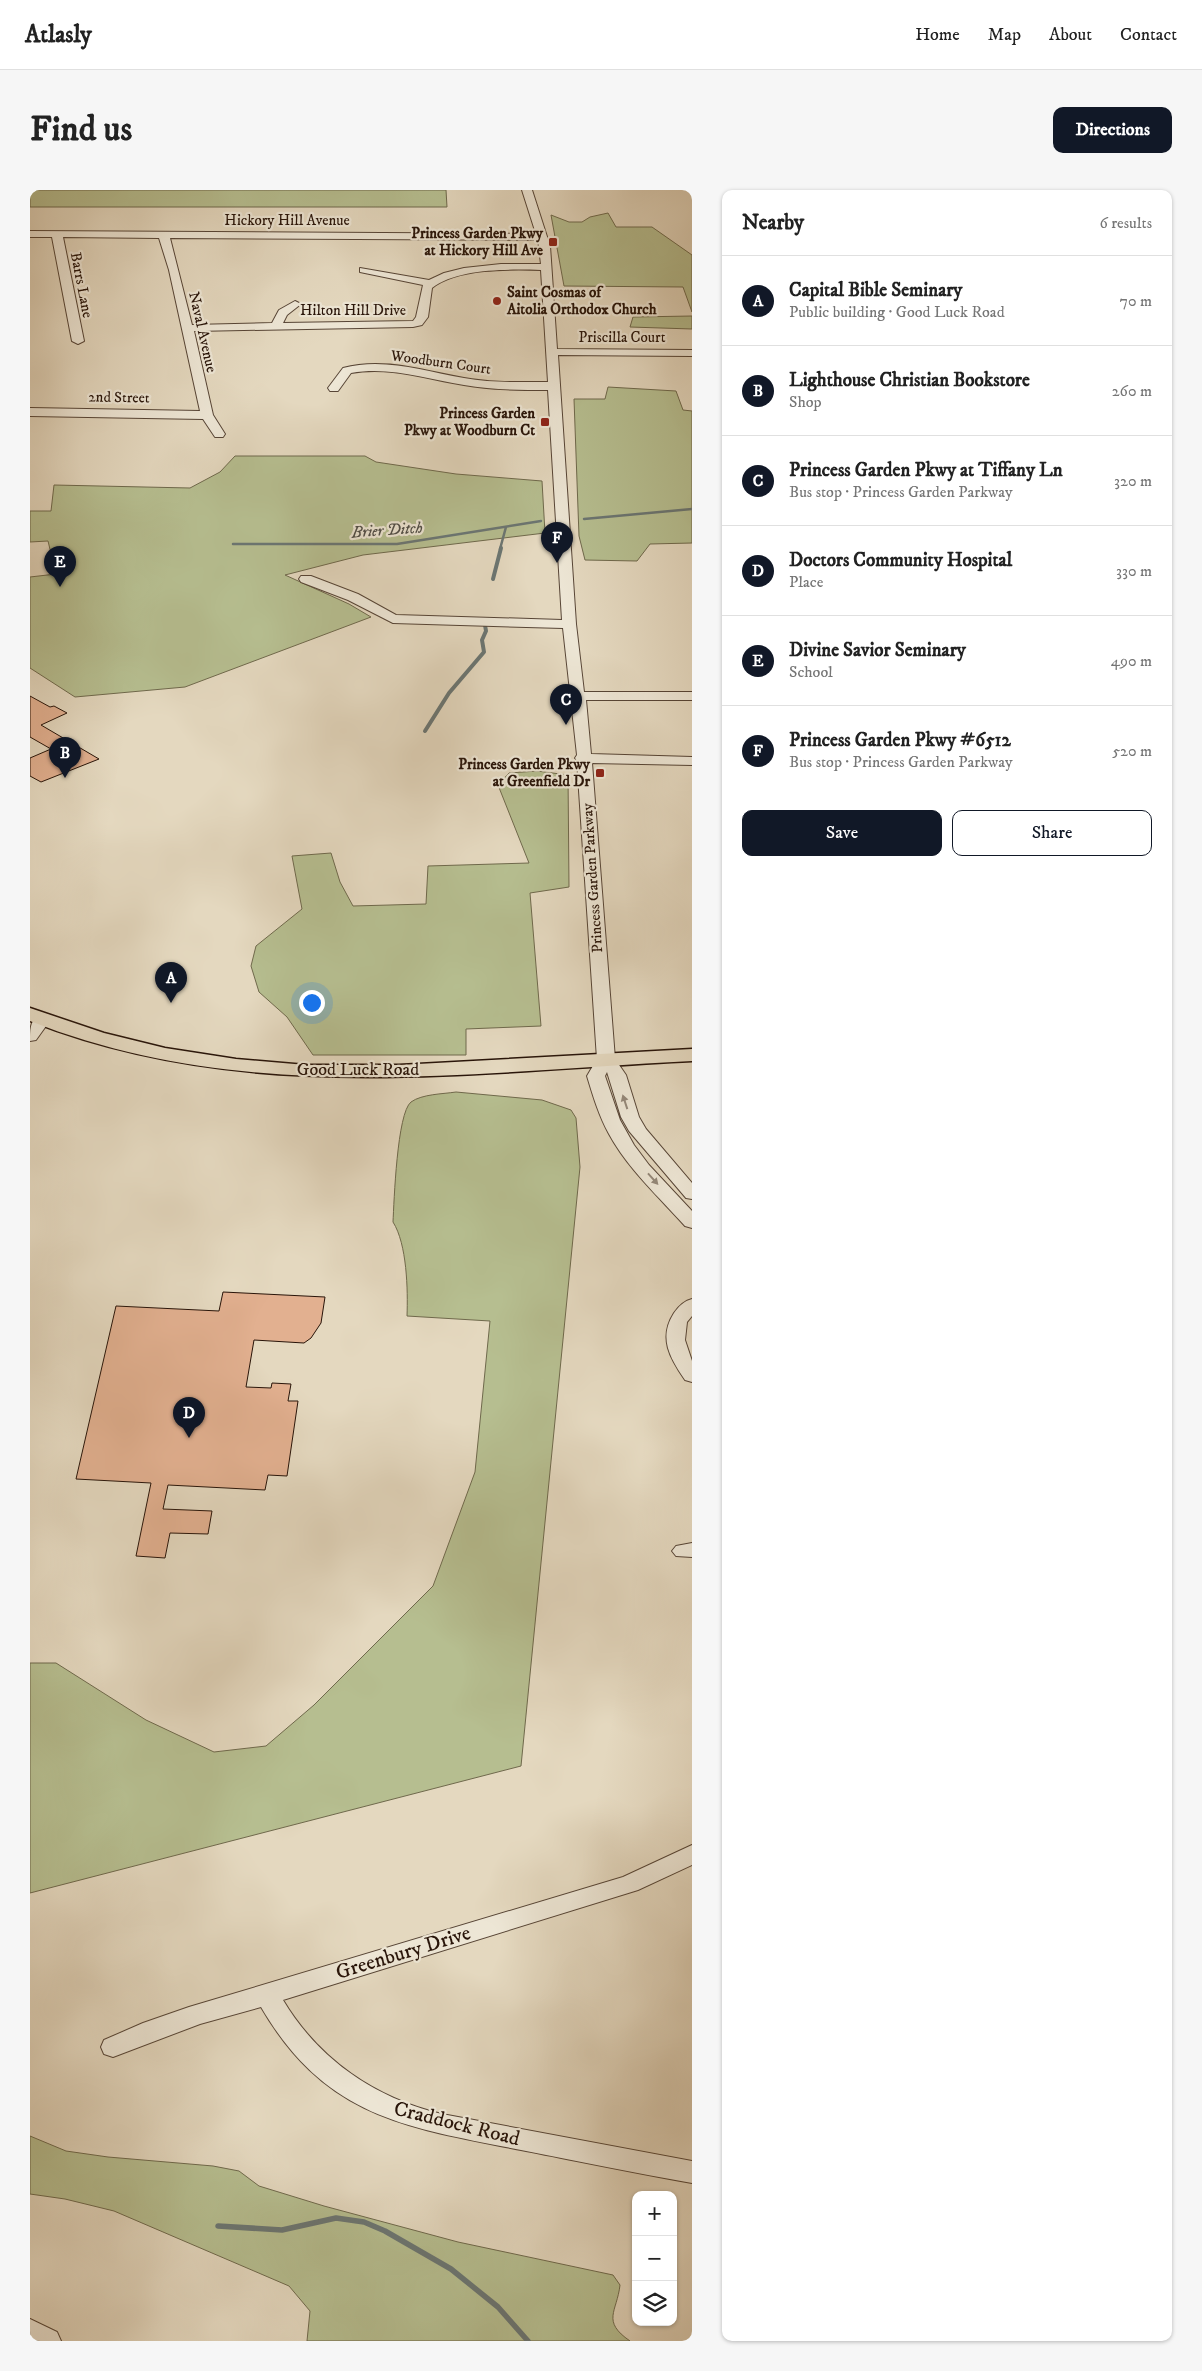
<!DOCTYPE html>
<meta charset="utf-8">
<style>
body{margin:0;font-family:"IM FELL DW Pica",serif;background:#f6f6f6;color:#222}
.controls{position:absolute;right:15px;bottom:15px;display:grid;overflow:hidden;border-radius:10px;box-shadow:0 1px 4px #0004}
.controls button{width:45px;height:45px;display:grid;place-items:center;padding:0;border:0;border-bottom:1px solid #e0e0e0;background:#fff;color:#222;font:25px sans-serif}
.you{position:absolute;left:281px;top:812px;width:18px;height:18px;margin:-12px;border:4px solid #fff;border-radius:50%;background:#1a73e8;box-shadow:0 0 0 8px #1a73e833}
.badge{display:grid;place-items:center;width:32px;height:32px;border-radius:50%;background:#111827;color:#fff;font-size:16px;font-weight:700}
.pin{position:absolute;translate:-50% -41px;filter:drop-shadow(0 1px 2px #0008)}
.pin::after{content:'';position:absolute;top:26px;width:18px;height:15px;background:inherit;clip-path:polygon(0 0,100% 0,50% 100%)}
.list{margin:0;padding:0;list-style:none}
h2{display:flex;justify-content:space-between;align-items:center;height:65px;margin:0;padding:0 20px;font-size:21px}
h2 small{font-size:16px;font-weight:400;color:#767676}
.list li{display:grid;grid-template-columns:32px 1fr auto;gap:15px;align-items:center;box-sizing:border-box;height:90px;padding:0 20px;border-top:1px solid #e0e0e0}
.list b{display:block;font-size:19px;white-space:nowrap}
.list p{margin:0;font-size:16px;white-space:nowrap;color:#767676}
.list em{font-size:16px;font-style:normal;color:#767676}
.actions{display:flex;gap:10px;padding:15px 20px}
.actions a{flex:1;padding:11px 0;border:1px solid #111827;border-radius:10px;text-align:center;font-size:18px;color:#111827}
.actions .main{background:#111827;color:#fff}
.icon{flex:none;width:28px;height:28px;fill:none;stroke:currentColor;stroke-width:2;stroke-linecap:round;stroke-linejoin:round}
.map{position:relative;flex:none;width:662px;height:2151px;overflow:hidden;border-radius:10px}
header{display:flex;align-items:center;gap:30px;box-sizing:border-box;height:70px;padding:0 25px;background:#fff;border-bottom:1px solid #e0e0e0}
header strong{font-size:24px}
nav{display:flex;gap:28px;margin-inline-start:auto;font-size:18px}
.intro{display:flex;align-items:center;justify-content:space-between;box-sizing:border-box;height:120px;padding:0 30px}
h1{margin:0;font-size:35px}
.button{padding:12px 22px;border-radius:10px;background:#111827;color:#fff;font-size:18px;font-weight:700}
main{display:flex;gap:30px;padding:0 30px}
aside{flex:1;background:#fff;border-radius:10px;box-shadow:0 1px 4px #0004}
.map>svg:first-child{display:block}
.green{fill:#b6be90;stroke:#6f694c}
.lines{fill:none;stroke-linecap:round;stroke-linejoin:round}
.stream-far2{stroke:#6b7673;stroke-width:2.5}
.stream-far1{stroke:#6b7673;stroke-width:4}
.stream{stroke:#6b7673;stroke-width:5.5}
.building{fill:#e2b090;stroke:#281409}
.minor-casing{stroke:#574536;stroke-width:2}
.major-casing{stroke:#281409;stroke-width:3}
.minor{fill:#ede6d5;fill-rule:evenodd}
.major{fill:#e4d8bf;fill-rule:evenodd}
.oneway{fill:#948879}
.poi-dot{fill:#8f2418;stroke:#ede6d5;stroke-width:2}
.labels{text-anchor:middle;stroke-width:4.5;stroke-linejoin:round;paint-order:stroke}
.far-street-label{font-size:15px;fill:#281409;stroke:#ede6d5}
.far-poi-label{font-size:15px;font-weight:bold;fill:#281409;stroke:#ede6d5;text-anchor:end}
.far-water-label{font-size:16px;font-style:italic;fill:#4f4d47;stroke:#ede6d5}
.street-label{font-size:18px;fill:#281409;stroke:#ede6d5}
.near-street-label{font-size:21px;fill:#281409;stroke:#ede6d5}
</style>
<header>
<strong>Atlasly</strong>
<nav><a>Home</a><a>Map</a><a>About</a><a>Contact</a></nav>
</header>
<div class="intro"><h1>Find us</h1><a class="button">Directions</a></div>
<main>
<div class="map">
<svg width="662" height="2151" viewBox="0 0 662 2151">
<rect width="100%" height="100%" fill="#e4d8bf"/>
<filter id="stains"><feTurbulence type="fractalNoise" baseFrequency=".004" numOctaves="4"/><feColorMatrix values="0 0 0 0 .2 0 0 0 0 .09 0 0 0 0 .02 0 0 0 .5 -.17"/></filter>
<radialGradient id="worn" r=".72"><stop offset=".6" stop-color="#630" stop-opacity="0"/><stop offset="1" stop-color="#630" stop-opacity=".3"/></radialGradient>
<path class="green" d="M0 0H416L417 17H0Z
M578 23 586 37H622L662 65V122L653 97 534 96 521 25 539 32H552L560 27Z
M662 126V139L600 137 603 127Z
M578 197 646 201 653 220 662 221V353L620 354 607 371 555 370 549 346 544 209H575Z
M205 266H335L346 272 426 284 512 291 515 343 333 365 255 385 319 414 341 427 155 497 45 507 0 478V387L26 384 18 351 0 352V321H21L24 295 160 298 190 282Z
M507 581 538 585 539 697 500 703 511 836 436 839V865H283L257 827 229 802 221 776 226 756 272 719 262 666 301 663 310 692 323 716 396 714 398 676 499 673 468 595 479 583Z
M426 902 512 910 541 920 546 928 550 977 491 1576 0 1703V1473H26L116 1530 184 1562 236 1556 284 1515 403 1396 445 1282 460 1131 377 1126C378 1100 377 1054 363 1032 364 1012 367 923 381 912 392 904 413 904 426 902Z
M0 1946 36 1961 78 1967 183 1976 209 1981 229 1996 294 2016 428 2052 583 2085 590 2095C587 2122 571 2131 600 2151H277L280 2121 259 2096 84 2021 35 2009 0 2004Z"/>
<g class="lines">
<path class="stream-far2" d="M554 329 662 319
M203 354H367L511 331
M470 359 476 337"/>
<path class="stream-far1" d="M463 389 471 358
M395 541 419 503 454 462 452 450 456 441 455 435"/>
<path class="stream" d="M188 2036 252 2040 306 2028 334 2032 355 2041 421 2079 468 2117 498 2151"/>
</g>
<path class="building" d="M0 506 20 517 24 516 37 523 11 535 69 569 11 592 0 586V568L21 559 0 547Z
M193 1102 295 1107 291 1133 281 1148 274 1153 224 1150 216 1197 241 1198 242 1193 261 1194 258 1211H268L257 1286 238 1285 235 1300 138 1295 133 1319 182 1321 178 1344 140 1343 135 1368 106 1366 121 1293 46 1289 86 1116 189 1121Z"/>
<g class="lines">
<defs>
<path id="minor" d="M492 0H502L520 56 527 159 662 160V166L528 165 546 434 554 502H662V510H556L561 564 662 567V575L562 573 585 869 596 885 609 927 616 939 662 993V1009L656 1008 599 941 591 927 577 882 575 886 590 930 604 955 619 975 662 1021V1038L655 1036C629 1007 598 979 579 944 569 926 563 906 557 886L567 869 547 571 545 568 547 565 533 438 363 433 318 410 271 392 269 389 271 386H281L328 404 366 425 532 430 518 200C490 200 462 200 434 195 396 189 360 176 321 183L308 201H300L298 198 313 178C354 167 393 181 434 188 461 193 490 192 518 192L511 80C480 79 427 78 402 98L398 127 392 135 383 137 164 141 183 225 195 244 193 247H185L173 229 0 226V218L170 221 139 80 129 48 33 47 54 151 48 154 42 151 22 47H0V41L506 44ZM140 48 508 50 511 74H471L434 78 414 83 399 90 330 78V82L393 95 386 127 383 131 253 133 257 125 271 114 265 111 249 120 242 133 162 135Z
M13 824 19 825 21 829 6 850 0 851C0 839 0 827 13 824Z
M662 1109V1126L657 1132 655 1150 662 1171V1192L655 1190C640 1168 628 1148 644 1123 649 1116 654 1111 662 1109Z
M662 1353V1367L646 1366 642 1361 646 1356Z
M662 1655V1675L608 1700 253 1810C289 1870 345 1908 412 1924L662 1971V1993C605 1983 548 1971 491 1960 375 1937 296 1928 231 1817L170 1834 83 1867 74 1864 71 1857 74 1850 113 1833 159 1817 593 1687Z
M0 2129 27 2142 31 2151H0Z"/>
<path id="major" d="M0 818 74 843 135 858 206 869 276 875H369L662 859V871C438 882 215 916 0 831Z"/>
</defs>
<use href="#minor" class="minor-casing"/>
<use href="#major" class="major-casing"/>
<use href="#minor" class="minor"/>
<use href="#major" class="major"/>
</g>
<defs><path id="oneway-solid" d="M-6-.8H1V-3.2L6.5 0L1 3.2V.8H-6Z" transform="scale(1.25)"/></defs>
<g class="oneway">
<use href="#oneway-solid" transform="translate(595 912) rotate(-108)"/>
<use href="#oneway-solid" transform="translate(623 989) rotate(48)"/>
</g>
<g class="poi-dot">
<rect x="518" y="47" width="10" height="10" rx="2.5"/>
<circle cx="467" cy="111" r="5"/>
<rect x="510" y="227" width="10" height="10" rx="2.5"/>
<rect x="565" y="578" width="10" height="10" rx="2.5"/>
</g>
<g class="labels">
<g class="far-street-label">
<text x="257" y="35">Hickory Hill Avenue</text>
<text transform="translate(52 95) rotate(79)" y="5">Barrs Lane</text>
<text x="323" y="125">Hilton Hill Drive</text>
<text transform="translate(173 142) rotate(77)" y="5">Naval Avenue</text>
<text x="592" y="152">Priscilla Court</text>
<text transform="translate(411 172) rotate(8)" y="5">Woodburn Court</text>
<text transform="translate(89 207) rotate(1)" y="5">2nd Street</text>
<text transform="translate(562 688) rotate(-94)" y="5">Princess Garden Parkway</text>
</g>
<g class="far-poi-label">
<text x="513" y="48">Princess Garden Pkwy<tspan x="513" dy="17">at Hickory Hill Ave</tspan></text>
<text x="477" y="107" text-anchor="start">Saint Cosmas of<tspan x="477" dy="17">Aitolia Orthodox Church</tspan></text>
<text x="505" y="228">Princess Garden<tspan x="505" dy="17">Pkwy at Woodburn Ct</tspan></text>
<text x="560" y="579">Princess Garden Pkwy<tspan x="560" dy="17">at Greenfield Dr</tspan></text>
</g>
<g class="far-water-label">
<text transform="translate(357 339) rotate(-4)" y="6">Brier Ditch</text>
</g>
<g class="street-label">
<text x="328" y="885">Good Luck Road</text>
</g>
<g class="near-street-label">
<text transform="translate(373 1762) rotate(-17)" y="7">Greenbury Drive</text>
<text transform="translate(427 1933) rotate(14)" y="7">Craddock Road</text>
</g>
</g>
<rect width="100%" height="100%" filter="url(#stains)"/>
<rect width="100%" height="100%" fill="url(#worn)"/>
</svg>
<div class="controls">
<button>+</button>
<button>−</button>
<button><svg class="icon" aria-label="layers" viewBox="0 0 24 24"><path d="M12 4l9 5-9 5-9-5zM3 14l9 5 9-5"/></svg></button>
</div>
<div class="you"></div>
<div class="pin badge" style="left:141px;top:813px">A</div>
<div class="pin badge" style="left:35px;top:588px">B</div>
<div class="pin badge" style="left:536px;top:535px">C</div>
<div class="pin badge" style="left:159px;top:1248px">D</div>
<div class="pin badge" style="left:30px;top:397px">E</div>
<div class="pin badge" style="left:527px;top:373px">F</div>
</div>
<aside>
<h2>Nearby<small>6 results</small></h2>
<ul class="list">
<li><span class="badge">A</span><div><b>Capital Bible Seminary</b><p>Public building · Good Luck Road</p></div><em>70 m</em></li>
<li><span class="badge">B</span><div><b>Lighthouse Christian Bookstore</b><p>Shop</p></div><em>260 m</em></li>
<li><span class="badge">C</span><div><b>Princess Garden Pkwy at Tiffany Ln</b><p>Bus stop · Princess Garden Parkway</p></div><em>320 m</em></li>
<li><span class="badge">D</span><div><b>Doctors Community Hospital</b><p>Place</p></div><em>330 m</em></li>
<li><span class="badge">E</span><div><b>Divine Savior Seminary</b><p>School</p></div><em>490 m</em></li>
<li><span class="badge">F</span><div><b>Princess Garden Pkwy #6512</b><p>Bus stop · Princess Garden Parkway</p></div><em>520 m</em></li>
</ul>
<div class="actions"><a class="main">Save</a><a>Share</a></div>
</aside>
</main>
